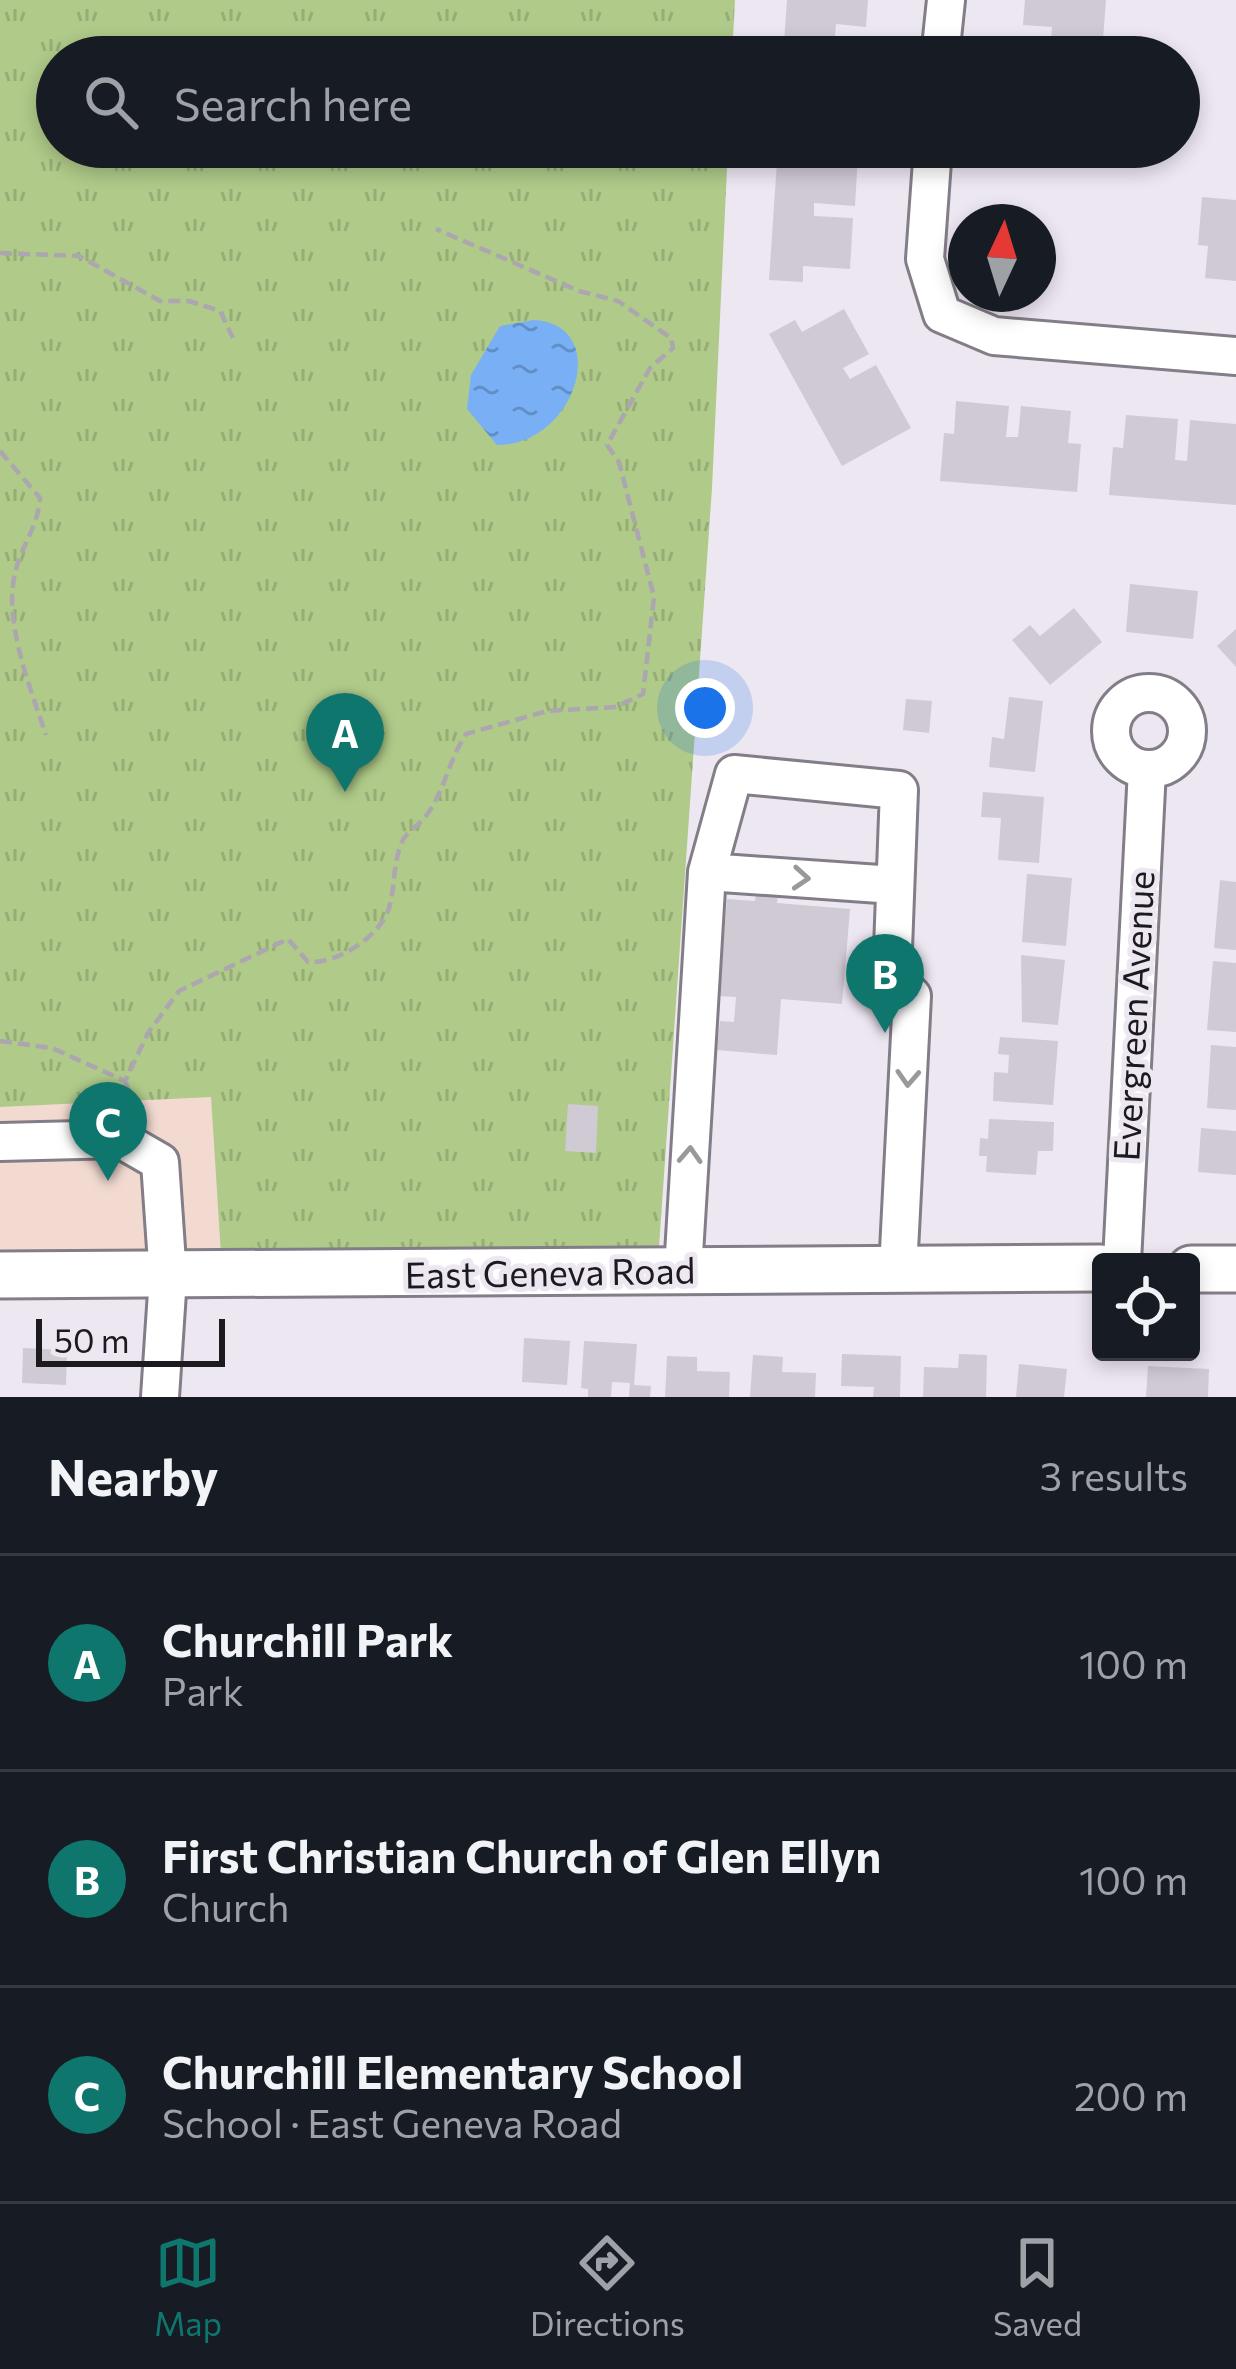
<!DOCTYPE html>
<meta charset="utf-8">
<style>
body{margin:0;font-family:Commissioner,sans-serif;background:#242831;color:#f1f3f6}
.controls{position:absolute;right:36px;bottom:36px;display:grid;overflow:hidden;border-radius:12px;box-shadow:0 6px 18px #0003}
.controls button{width:108px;height:108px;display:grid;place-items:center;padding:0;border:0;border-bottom:3px solid #363941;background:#171b24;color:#f1f3f6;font:60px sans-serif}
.compass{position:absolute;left:948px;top:204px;width:108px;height:108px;border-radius:50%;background:#171b24;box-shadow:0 6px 18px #0003;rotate:4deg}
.scale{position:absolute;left:36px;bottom:30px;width:189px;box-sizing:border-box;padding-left:12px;border:6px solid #1c1a1e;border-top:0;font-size:33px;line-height:42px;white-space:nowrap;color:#1c1a1e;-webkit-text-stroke:9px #ede7f2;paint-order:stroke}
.you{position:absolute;left:705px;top:708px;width:42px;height:42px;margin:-30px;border:9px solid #fff;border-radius:50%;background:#1a73e8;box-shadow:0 0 0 18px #1a73e833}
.badge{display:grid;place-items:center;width:78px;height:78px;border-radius:50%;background:#0f766e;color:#fff;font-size:39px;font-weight:700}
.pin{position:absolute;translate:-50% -99px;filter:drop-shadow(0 3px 6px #0008)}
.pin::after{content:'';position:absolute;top:63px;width:42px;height:36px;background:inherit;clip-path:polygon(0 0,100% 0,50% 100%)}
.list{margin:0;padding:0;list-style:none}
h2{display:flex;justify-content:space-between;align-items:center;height:156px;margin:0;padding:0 48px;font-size:51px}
h2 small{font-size:39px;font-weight:400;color:#9ea1a6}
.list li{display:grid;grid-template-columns:78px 1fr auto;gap:36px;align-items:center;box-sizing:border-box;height:216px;padding:0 48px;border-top:3px solid #363941}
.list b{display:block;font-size:45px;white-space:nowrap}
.list p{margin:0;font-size:39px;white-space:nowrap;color:#9ea1a6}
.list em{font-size:39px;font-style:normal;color:#9ea1a6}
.icon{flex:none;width:66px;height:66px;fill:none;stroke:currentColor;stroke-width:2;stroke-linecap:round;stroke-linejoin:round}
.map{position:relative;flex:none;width:1236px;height:1397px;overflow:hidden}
.search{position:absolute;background:#171b24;box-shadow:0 6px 18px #0003;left:36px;right:36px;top:36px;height:132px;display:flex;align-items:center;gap:30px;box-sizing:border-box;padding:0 42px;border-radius:66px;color:#9ea1a6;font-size:45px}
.sheet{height:804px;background:#171b24}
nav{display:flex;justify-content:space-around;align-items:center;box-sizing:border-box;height:168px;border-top:3px solid #363941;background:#171b24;font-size:33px;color:#9ea1a6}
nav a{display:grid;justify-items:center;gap:6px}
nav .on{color:#0f766e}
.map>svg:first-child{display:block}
.education{fill:#f2dad1}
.park{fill:url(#park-tufts)}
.water{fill:url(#water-ripples)}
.building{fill:#d0cad5}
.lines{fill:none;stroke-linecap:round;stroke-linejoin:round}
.minor-casing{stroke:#837d87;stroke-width:42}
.major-casing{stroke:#837d87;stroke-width:51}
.path{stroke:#aba6af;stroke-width:4.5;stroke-dasharray:12 6;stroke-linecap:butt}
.minor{stroke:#fff;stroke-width:36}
.major{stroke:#fff;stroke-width:45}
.oneway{stroke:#99989a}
.labels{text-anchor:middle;stroke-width:10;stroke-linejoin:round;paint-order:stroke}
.street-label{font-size:36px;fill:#1c1a1e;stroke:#ede7f2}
</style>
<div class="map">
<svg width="1236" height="1397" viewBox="0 0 1236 1397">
<defs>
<pattern id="park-tufts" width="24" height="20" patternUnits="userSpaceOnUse" patternTransform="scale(3)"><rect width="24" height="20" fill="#afca89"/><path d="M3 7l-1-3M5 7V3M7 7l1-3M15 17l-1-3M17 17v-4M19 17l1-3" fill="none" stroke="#96ad76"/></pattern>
<pattern id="water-ripples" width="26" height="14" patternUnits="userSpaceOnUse" patternTransform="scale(3)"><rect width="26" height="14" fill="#79b0f5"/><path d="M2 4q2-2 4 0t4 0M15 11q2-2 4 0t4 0" fill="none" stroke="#628ec6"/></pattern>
</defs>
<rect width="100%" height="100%" fill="#ede7f2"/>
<path class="education" d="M211 1096 221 1255 0 1256V1107Z"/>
<path class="park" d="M0 0H735L732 57H57V147H728L712 488 658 1261 221 1255 211 1097 0 1107Z"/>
<path class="water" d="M534 320C613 325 576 445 497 445L467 409 471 375 500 326Z"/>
<path class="building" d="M787 0H868L866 27 836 24 835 37 865 39 864 57H783Z
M1025 0H1106L1103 39 1091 38 1090 57H1009L1010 37 1051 40 1052 27 1023 25Z
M778 147 858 154 855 206 814 203V216L853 218 850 269 803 266V282L769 280Z
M1202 197 1236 200V281L1205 278 1208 246 1198 245Z
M844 309 869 354 843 368 850 379 876 365 911 428 842 466 769 334 795 320 802 332Z
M956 401 1009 406 1006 437H1018L1021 406 1071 411 1068 443 1081 444 1077 492 940 481 944 433 954 434Z
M1126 415 1178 419 1175 460 1187 461 1190 420 1236 424V505L1109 495 1113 447 1123 448Z
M1130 584 1198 591 1193 639 1126 632Z
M1074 608 1102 642 1050 685 1012 640 1030 625 1040 636Z
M1236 629V667L1217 646Z
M1009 697 1043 701 1035 772 989 767 992 737 1004 739Z
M906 699 932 701 929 733 903 730Z
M983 792 1044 797 1039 863 998 860 1001 818 981 817Z
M1027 874 1072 878 1066 946 1022 942Z
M1220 880 1236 882V950L1214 948Z
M757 882 779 884 777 903 850 909 842 1004 781 999 777 1055 717 1050 720 1021 734 1022 736 997 719 996 727 899 755 901Z
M1021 955 1065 960 1058 1025 1022 1022Z
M1213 961 1236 963V1032L1207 1030Z
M1000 1037 1058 1041 1053 1105 993 1101 994 1072 1008 1073 1009 1055 998 1054Z
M1211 1045 1236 1047V1110L1207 1108Z
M568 1104 598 1106 596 1153 565 1151Z
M989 1119 1054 1122 1053 1151H1038L1036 1175 986 1172 987 1156H979L980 1138 988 1139Z
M1201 1128 1236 1131V1175L1198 1172Z
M524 1338 570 1341 567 1385 522 1382Z
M584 1341 637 1344 634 1385 651 1386 650 1397H629L630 1383 612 1382 611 1397H588V1389L581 1388Z
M23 1348 67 1350 66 1385 22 1383Z
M842 1354 901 1356 900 1397H873L874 1387 841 1386Z
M959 1354 987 1355 986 1397H923L924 1367 958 1368Z
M753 1355 783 1357 782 1372 816 1373 815 1397H750Z
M667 1356 697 1357V1371L730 1372 729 1397H665Z
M1019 1364 1067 1369 1064 1397H1016Z
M1148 1366 1209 1369 1208 1397H1146Z"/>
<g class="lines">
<defs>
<path id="minor" d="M940 57 946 0
M933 147 925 259 942 314 994 336 1236 356
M1111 731a38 38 0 1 1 76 0a38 38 0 1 1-76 0Z
M707 872 894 885
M0 1142 120 1139 160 1162 168 1277 160 1397
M1122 1262 1147 769
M683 1271 707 872 734 774 899 790 892 975 912 996 898 1270"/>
<path id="major" d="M1191 1269H1236
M0 1275 1101 1268"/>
</defs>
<use href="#minor" class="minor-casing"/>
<use href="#major" class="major-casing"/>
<path class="path" d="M0 253 79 256 160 301H189L220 311 233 338
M0 451 40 498C38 528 19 549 14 578 5 626 31 690 46 735
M0 1041 52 1048 125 1081 148 1033 179 991 288 939 308 962C337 964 380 937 389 908 395 888 393 865 401 844 405 832 418 827 425 817 445 792 448 761 466 734L547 711 616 707 643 694 654 597 619 462 607 445 650 368 673 348 671 338 618 301 579 291 436 229
M125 1081 139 1114"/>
<use href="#minor" class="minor"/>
<use href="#major" class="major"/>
</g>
<defs><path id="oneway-chevron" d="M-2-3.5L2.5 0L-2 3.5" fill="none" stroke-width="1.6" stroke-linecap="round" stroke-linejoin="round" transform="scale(3)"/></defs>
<g class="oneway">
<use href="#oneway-chevron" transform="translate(801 878) rotate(4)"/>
<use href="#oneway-chevron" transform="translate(908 1078) rotate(93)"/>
<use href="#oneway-chevron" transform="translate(690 1155) rotate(-87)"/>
</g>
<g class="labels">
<g class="street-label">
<text transform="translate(1134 1016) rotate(-87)" y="13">Evergreen Avenue</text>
<text transform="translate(550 1273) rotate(-1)" y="13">East Geneva Road</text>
</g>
</g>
</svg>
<div class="controls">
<button><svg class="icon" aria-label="locate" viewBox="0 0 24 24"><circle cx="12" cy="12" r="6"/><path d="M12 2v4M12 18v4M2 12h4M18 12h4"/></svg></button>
</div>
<svg class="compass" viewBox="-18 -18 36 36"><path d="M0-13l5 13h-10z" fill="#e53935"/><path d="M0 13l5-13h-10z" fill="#9ea1a6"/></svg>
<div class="scale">50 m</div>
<div class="you"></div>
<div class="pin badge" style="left:345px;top:792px">A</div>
<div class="pin badge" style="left:885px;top:1033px">B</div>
<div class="pin badge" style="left:108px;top:1181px">C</div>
<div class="search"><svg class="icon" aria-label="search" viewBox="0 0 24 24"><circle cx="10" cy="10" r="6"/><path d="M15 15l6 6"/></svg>Search here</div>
</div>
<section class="sheet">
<h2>Nearby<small>3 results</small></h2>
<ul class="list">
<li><span class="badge">A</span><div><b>Churchill Park</b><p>Park</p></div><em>100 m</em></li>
<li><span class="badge">B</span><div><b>First Christian Church of Glen Ellyn</b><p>Church</p></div><em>100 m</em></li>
<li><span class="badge">C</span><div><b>Churchill Elementary School</b><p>School · East Geneva Road</p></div><em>200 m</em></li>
</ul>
</section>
<nav>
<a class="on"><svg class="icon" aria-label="map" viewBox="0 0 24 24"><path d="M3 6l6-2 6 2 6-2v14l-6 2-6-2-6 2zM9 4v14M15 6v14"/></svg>Map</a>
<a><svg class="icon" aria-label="directions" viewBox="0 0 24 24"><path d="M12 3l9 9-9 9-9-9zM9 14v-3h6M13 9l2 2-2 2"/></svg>Directions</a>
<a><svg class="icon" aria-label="saved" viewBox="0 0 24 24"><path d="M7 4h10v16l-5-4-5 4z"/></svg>Saved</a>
</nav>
